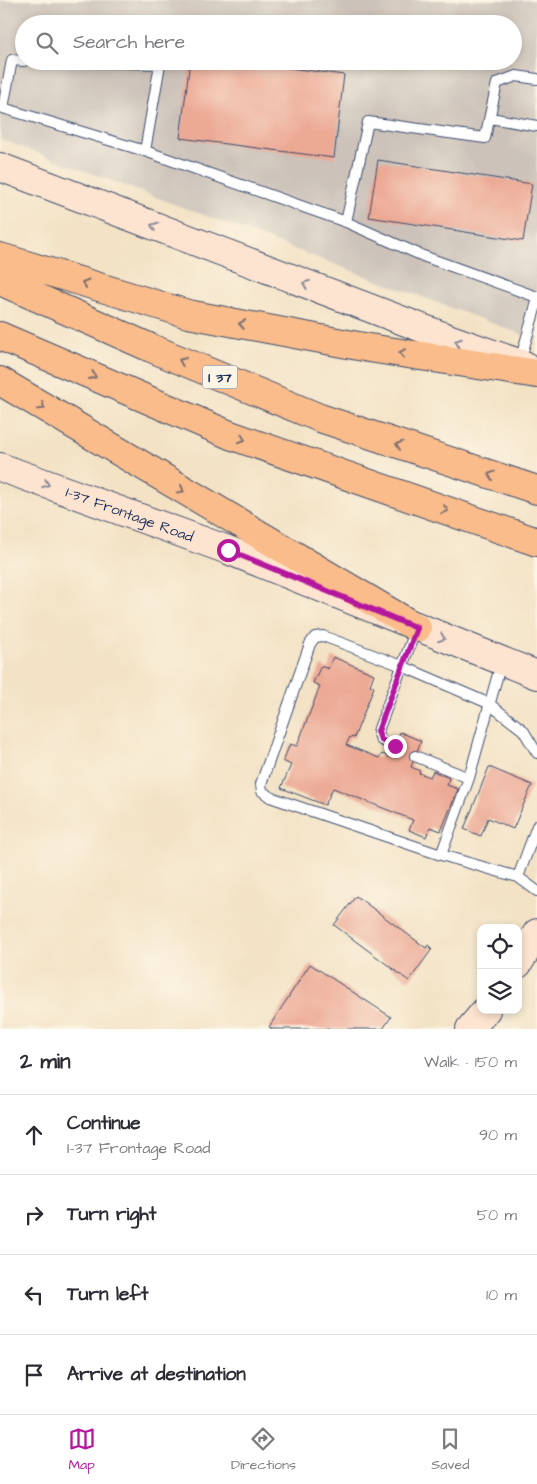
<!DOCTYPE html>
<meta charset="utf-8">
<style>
body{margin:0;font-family:"Architects Daughter",sans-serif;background:#f2f2f3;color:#2b2b33}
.controls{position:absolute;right:15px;bottom:15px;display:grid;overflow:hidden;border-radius:10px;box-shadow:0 2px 8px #0003}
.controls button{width:45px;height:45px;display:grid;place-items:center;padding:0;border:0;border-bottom:1px solid #e1e1e2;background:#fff;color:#2b2b33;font:25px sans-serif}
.stop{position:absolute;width:15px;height:15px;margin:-11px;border:4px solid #b5179e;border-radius:50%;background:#fff}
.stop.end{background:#b5179e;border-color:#fff;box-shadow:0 1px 5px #0008}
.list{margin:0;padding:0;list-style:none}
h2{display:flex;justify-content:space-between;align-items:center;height:65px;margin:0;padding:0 20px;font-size:21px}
h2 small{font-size:16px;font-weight:400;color:#7c7c81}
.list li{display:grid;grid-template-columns:32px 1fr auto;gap:15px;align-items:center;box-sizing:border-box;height:80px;padding:0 20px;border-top:1px solid #e1e1e2}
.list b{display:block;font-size:19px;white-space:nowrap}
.list p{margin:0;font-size:16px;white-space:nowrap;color:#7c7c81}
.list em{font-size:16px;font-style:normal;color:#7c7c81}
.icon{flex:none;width:28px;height:28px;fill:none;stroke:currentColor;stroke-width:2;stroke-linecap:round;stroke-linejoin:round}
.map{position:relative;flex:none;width:537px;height:1029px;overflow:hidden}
.search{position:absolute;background:#fff;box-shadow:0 2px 8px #0003;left:15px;right:15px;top:15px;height:55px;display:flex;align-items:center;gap:12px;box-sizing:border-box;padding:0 18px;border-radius:28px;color:#7c7c81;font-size:19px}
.sheet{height:385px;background:#fff}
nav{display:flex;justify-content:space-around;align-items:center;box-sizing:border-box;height:70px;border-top:1px solid #e1e1e2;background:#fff;font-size:14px;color:#7c7c81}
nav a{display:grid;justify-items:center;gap:2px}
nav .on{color:#b5179e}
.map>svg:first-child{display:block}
.industrial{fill:#ccc2b9;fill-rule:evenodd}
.building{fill:#eca994}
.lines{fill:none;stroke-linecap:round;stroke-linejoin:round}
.service-casing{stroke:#3b4a6d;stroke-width:12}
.secondary-casing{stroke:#3b4a6d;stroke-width:30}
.motorway-casing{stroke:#3b4a6d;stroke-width:30}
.service{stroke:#fff;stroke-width:10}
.secondary{stroke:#fde4d0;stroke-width:28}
.motorway{stroke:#f9bc8a;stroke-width:28}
.oneway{stroke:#8c8a97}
.oneway2{stroke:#7f6e72}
.route{stroke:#b5179e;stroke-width:6}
.labels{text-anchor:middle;stroke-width:4.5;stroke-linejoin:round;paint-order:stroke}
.shield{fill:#fcf5e5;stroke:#5e6a86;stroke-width:1}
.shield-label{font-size:14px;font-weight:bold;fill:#1b2f5e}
.street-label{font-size:15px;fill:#1b2f5e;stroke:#fcf5e5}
</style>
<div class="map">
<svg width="537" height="1029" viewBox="0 0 537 1029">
<rect width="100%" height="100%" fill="#fcf5e5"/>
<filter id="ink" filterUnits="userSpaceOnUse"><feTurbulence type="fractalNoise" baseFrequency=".02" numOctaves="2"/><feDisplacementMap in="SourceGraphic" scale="10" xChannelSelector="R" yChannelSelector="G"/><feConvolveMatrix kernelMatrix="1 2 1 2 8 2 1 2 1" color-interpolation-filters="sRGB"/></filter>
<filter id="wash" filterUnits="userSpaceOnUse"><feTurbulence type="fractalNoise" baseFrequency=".0096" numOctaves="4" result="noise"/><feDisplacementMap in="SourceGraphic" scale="20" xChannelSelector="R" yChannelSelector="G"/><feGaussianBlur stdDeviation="1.12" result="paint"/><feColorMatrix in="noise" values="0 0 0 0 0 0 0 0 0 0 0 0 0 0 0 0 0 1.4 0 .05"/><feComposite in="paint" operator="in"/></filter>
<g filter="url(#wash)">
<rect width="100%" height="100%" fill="#f3e2c4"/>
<path class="industrial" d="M0 0H537V340L0 139ZM24 24H513V61H24Z"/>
<g id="blocks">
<path class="building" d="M190 61H235L344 75 334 158 180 138Z
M378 160 532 184 523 241 369 217Z
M333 657 374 674 370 685 374 687 354 738 350 737 346 745 379 758 382 754 390 757 400 732 421 741 411 767 420 771 419 773 430 777 433 771 449 778 447 785 458 789 441 831 430 827 426 837 409 830 413 820 333 788 325 805 281 788 291 765 283 761 290 744 297 746 320 686 313 683 321 666 328 669Z
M489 767 532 785 513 829 488 818 481 836 464 829Z
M356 896 426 948 428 945 432 949 409 981 334 925Z
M310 964 391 1017 383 1029H272L269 1027Z"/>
</g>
</g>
<g filter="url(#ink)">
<use href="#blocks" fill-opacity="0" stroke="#3b4a6d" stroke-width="1"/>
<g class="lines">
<defs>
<path id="service" d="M24 61 12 60 3 108 145 151 346 222 423 256 537 297
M51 61 160 64 145 151
M490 118 537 126
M346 222 368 122 485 138 497 83 516 76 537 79
M520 361 537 302
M395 746 381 740 378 731 416 629
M537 753 523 730 488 703 402 666 323 636 315 637 310 644 261 784 262 791 270 797 441 855 518 877 537 891
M415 756 469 778
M441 855 469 778 501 663
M518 877 537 826"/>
<g id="secondary">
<path d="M0 167 456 341 524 365"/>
<path id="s1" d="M0 467 228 550 537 675"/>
<path d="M518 964 537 933"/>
<path d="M470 1029 486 1010"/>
</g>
<path id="motorway" d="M0 257 188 314 369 348 537 374
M0 281 151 348 320 418 537 490
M0 336 230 435 537 542
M0 381 417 628"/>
</defs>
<use href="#service" class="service-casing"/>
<use href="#secondary" class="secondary-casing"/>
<use href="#motorway" class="motorway-casing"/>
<use href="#service" class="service"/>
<use href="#secondary" class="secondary"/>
<use href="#motorway" class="motorway"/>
</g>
<defs><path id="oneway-chevron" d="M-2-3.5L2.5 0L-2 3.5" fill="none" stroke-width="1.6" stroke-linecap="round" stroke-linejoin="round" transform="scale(1.25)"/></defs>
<g class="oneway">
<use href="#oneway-chevron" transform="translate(154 226) rotate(-159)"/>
<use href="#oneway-chevron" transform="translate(306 284) rotate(-159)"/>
<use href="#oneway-chevron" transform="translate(458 342) rotate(-160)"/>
<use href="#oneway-chevron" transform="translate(46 484) rotate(20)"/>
<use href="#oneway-chevron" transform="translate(442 638) rotate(21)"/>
</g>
<g class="oneway2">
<use href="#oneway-chevron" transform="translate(85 283) rotate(-163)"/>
<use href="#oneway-chevron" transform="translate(242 324) rotate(-170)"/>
<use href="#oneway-chevron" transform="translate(402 353) rotate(-171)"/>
<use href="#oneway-chevron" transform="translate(182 361) rotate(-157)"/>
<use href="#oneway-chevron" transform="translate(93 376) rotate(23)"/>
<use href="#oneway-chevron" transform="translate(42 407) rotate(31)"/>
<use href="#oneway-chevron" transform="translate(242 439) rotate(19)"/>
<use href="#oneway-chevron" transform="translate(399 445) rotate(-162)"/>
<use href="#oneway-chevron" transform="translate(491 475) rotate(-162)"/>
<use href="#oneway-chevron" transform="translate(181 490) rotate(30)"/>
<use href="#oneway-chevron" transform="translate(445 510) rotate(19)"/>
</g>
</g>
<g class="lines" filter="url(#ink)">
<path class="route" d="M228 550 417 628 378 731 381 740 395 746"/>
</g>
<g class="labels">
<rect class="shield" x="202.5" y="365.5" width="35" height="23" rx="4"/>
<g class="shield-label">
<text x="220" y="382">I 37</text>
</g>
<g class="street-label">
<text dy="5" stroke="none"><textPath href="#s1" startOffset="138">I-37 Frontage Road</textPath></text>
</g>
</g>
</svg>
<div class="controls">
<button><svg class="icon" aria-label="locate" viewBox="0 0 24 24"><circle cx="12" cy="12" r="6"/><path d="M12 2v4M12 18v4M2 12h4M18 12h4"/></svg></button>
<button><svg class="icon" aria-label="layers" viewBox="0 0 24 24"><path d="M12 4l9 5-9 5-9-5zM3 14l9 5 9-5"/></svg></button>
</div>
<div class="stop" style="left:228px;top:550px"></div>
<div class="stop end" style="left:395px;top:746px"></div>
<div class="search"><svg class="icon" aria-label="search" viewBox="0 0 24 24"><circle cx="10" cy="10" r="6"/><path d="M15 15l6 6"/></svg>Search here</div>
</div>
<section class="sheet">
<h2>2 min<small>Walk · 150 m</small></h2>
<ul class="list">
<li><svg class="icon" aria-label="ahead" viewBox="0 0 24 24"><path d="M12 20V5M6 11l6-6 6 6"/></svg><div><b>Continue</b><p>I-37 Frontage Road</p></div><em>90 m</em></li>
<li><svg class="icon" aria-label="right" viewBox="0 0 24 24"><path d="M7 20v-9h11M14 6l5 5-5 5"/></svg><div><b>Turn right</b></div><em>50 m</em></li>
<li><svg class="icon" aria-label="left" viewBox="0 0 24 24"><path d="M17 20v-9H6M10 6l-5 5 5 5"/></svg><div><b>Turn left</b></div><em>10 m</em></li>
<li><svg class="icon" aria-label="arrive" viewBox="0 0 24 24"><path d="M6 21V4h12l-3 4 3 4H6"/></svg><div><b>Arrive at destination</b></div></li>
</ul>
</section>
<nav>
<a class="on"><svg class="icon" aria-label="map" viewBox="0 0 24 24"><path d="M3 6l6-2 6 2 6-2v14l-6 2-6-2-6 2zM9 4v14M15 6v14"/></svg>Map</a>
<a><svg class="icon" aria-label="directions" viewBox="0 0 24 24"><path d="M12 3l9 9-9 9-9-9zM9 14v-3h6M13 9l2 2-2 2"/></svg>Directions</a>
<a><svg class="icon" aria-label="saved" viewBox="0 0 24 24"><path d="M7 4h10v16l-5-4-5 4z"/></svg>Saved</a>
</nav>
